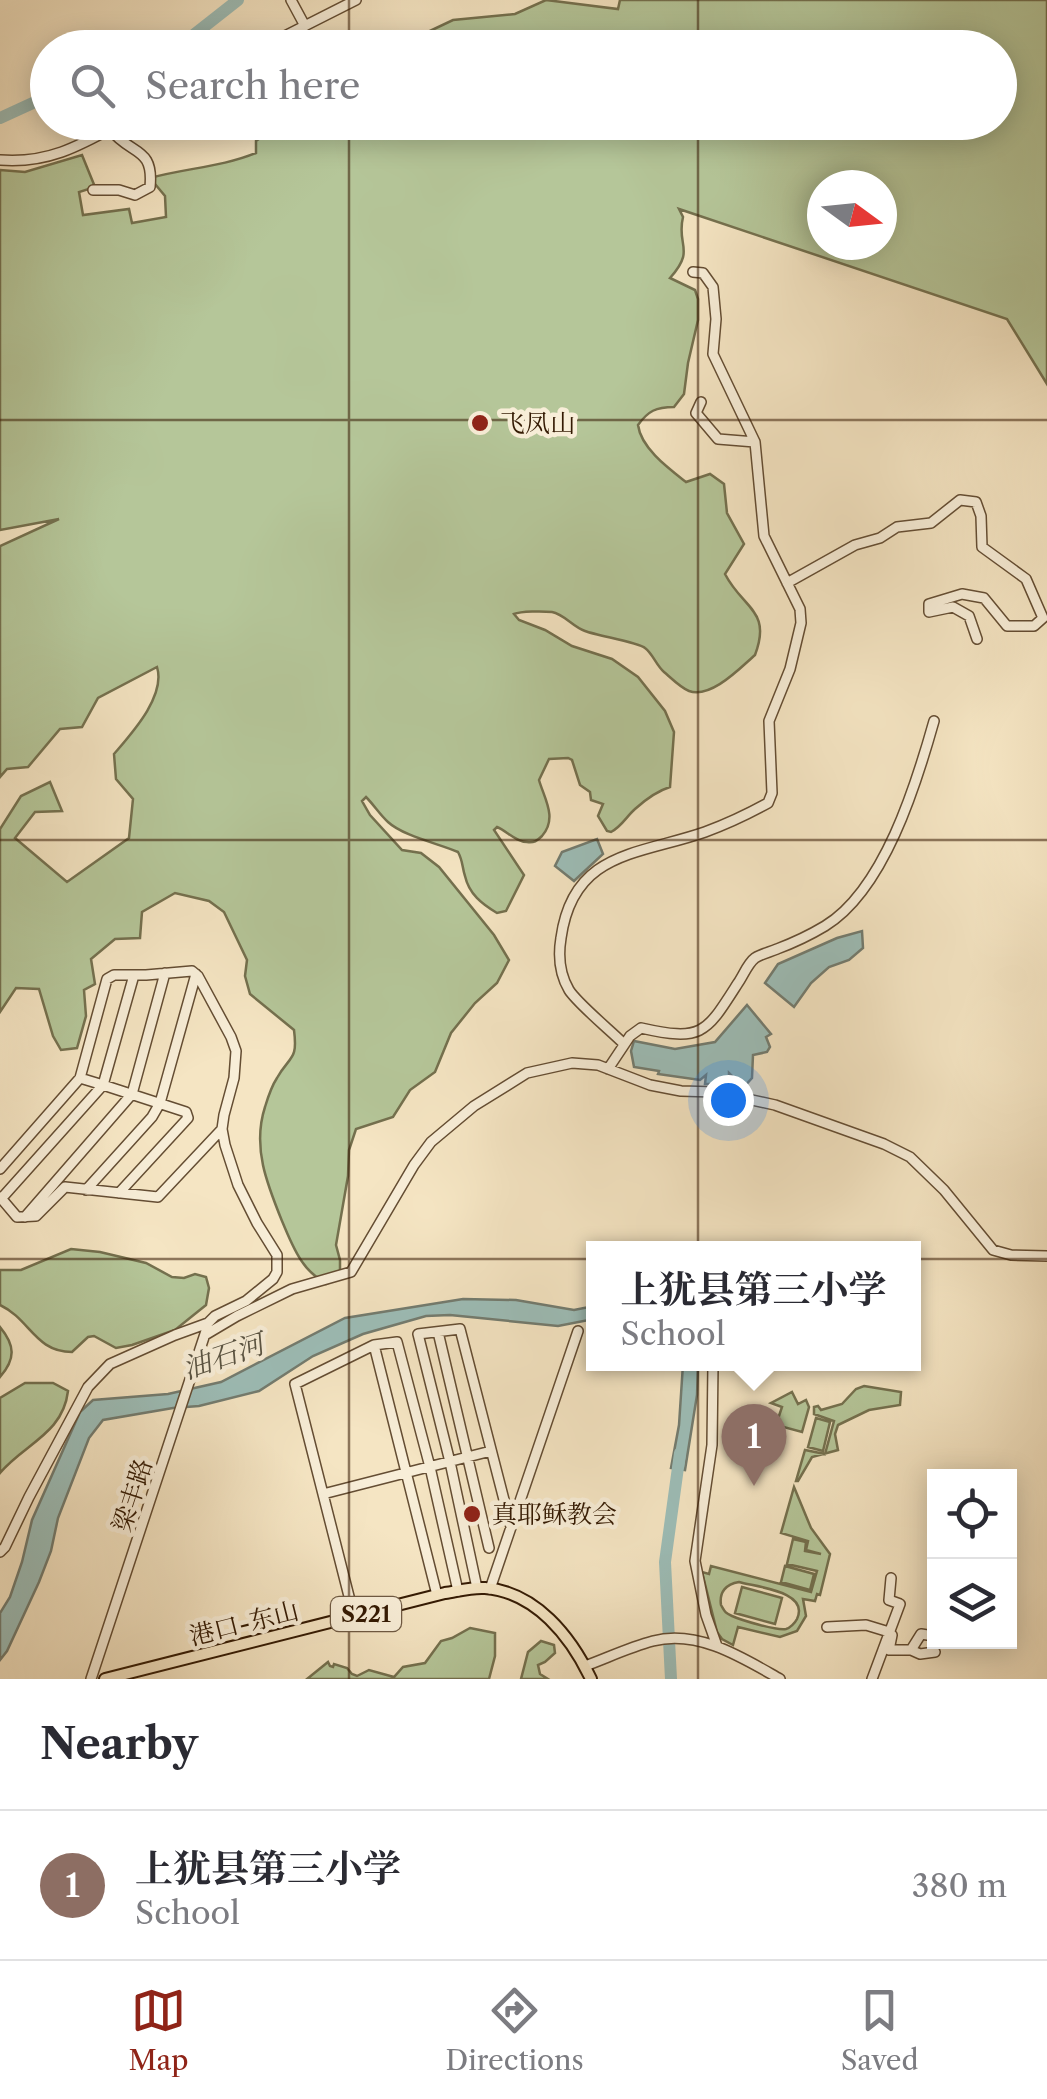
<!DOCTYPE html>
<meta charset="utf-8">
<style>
body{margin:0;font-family:"Libre Caslon Text","Noto Serif SC",serif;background:#f2f2f3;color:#2b2b33}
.controls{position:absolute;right:30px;bottom:30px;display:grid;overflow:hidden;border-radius:0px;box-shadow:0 5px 25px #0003}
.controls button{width:90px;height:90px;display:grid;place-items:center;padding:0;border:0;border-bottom:2px solid #e1e1e2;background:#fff;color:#2b2b33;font:50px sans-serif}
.compass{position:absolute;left:807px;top:170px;width:90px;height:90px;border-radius:50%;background:#fff;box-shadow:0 5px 25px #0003;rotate:105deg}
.you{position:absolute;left:728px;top:1100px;width:35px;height:35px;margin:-25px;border:8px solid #fff;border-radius:50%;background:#1a73e8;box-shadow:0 0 0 15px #1a73e833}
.badge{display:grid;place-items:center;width:65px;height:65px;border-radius:50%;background:#8f2418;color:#fff;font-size:32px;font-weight:700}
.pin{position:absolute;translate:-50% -82px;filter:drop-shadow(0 2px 5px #0008)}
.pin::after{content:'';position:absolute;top:52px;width:35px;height:30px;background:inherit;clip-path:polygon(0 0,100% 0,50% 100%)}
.popup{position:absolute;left:586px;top:1241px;width:335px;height:130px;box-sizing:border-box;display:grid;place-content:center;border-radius:0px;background:#fff;filter:drop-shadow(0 2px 8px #0005);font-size:32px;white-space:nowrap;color:#7c7c81}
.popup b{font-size:38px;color:#2b2b33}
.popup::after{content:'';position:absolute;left:50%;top:100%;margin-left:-20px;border:20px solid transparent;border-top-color:#fff}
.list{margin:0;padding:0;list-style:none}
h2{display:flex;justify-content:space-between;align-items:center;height:130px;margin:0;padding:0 40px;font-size:42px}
h2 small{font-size:32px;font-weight:400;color:#7c7c81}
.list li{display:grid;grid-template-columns:65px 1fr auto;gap:30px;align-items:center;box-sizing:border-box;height:150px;padding:0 40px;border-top:2px solid #e1e1e2}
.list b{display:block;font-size:38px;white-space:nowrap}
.list p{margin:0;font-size:32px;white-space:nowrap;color:#7c7c81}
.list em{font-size:32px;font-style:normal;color:#7c7c81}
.icon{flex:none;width:55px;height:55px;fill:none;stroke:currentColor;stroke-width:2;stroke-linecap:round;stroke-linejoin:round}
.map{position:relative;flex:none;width:1047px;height:1679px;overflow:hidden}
.search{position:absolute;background:#fff;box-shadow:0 5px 25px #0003;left:30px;right:30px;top:30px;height:110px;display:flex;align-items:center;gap:25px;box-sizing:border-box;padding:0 35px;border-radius:55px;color:#7c7c81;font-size:38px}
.sheet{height:280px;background:#fff}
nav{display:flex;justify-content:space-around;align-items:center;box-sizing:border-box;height:140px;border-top:2px solid #e1e1e2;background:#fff;font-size:28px;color:#7c7c81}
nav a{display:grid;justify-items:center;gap:5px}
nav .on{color:#8f2418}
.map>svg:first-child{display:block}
.green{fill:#b5c699;stroke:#74704e;stroke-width:2.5;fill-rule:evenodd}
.water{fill:#9dbeb8;stroke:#737c70;stroke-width:2.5}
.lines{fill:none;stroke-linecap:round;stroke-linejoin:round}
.river{stroke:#9dbeb8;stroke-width:12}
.minor-casing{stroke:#644d33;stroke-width:12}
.major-casing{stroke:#341a03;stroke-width:14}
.minor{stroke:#f8eed8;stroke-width:9}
.major{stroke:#f5e5c3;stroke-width:10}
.grid{fill:none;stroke:#341a03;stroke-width:2.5;stroke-opacity:0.55}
.poi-dot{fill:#8f2418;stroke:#f8eed8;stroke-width:4}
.labels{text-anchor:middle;stroke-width:9;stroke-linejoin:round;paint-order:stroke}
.shield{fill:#f8eed8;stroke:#6f5a43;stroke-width:2.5}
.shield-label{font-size:22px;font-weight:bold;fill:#341a03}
.poi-label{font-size:25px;fill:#341a03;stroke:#f8eed8;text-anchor:start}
.street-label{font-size:25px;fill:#341a03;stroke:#f8eed8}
.water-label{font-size:28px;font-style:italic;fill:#595342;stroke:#f8eed8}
</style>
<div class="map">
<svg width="1047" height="1679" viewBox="0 0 1047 1679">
<rect width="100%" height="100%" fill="#f5e5c3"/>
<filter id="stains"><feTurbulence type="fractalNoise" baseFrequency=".002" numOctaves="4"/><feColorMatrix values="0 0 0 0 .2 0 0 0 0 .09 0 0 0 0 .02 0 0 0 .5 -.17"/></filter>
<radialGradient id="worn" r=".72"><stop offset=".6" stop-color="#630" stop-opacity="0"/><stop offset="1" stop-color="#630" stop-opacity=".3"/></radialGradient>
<path class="green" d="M546 0 618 9 620 0H1047V384L1007 319 679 209 683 217C676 246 696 249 670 278L695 290 698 299V320L688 363 684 394 674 407C656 407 648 411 638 425 641 448 668 468 686 482L710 474 724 484 727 513 744 544 725 574C743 609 772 610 755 655 740 668 711 699 689 691 681 688 671 678 664 672 656 665 653 654 645 648 638 642 598 636 585 631 573 627 564 614 552 612 543 611 521 611 514 614L519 620 545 630 572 646 612 659 638 677 665 711 674 732 670 787C657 791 645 800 635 809 626 817 622 826 611 832L607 831 598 816 603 804 591 800 590 792 580 785 572 760 568 758 549 759 539 780C544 798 558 818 542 836 537 841 534 843 527 842 516 842 507 831 497 827L494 830 524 875 506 911 497 913C482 904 469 894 465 876 462 867 463 861 458 852 440 844 403 836 388 822 380 815 374 805 366 797L362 801 370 815 402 850 421 853 439 867 494 935 509 960 497 983 475 1003 451 1033 435 1072 410 1090 393 1117 356 1129 349 1150 348 1176 336 1245 340 1260V1277L326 1284C317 1278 309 1272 303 1263 294 1251 288 1235 282 1221 267 1184 252 1147 265 1107 268 1097 271 1087 277 1078 290 1055 298 1061 294 1030L250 994 245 976 247 960 224 912 209 901 175 893 142 912 140 938 115 939 91 959 95 984 84 990 86 1016 77 1048 61 1050 53 1036 39 989 16 988 0 1012V829L21 796 50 782 62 811 35 812 15 838 67 882 129 838 133 799 116 779 114 754C132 733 166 696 157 667L98 698 82 727 60 729 28 767 7 769 0 777V546L59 519 0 530V170L25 172 82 155 95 187 79 192 83 215 129 209 132 223 166 217 165 196 150 178C186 168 222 167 256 153V141L281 123 1000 122V48L396 47 453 20 515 14ZM822 185H882V245H822Z
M71 1249 100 1252 146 1263 172 1277 184 1278 195 1274 206 1277 209 1288 206 1305 175 1330 132 1345 116 1348 94 1336 88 1337 72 1352C35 1352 30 1319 0 1305V1270H21Z
M0 1327C15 1345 16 1359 0 1377Z
M25 1383H53L68 1391C63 1434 24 1444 0 1473V1398Z
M864 1386 901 1392 900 1405 869 1410 838 1425 835 1434 838 1450 812 1457 798 1481H796L805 1450 825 1454 834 1421 814 1414V1407L818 1406 821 1410 842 1404 856 1389Z
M792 1392 798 1404 806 1400 809 1407 802 1432 776 1425 782 1407 771 1403Z
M816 1418 830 1422 823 1451 808 1447Z
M794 1487 811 1528 830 1554 820 1595 817 1594 815 1601 803 1599 806 1616 797 1631 780 1637 738 1627 733 1645 722 1639 717 1632 702 1572 709 1574 711 1566 811 1592 817 1571 787 1564 793 1539 806 1542 805 1551 821 1554 806 1550 808 1541 781 1533ZM739 1582C756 1587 810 1591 797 1619 795 1623 790 1628 786 1629 777 1631 741 1620 732 1616 725 1613 725 1612 721 1605 719 1592 726 1584 739 1582Z
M785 1566 814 1574 810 1590 781 1582Z
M742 1587 782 1598 775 1624 735 1613Z
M470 1628 495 1633V1656L489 1679H307L328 1662 330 1666 333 1667 334 1664 347 1668 352 1674 357 1676 369 1670 394 1677 403 1667 425 1663 441 1641 452 1638Z
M541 1641 554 1645 555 1653 545 1662 538 1665 540 1674 548 1679H521L528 1652Z"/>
<path class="water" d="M597 839 603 854 574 881 555 866 562 852Z
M862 931 863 948 849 960 829 967 811 983 794 1007 765 983 778 964 837 938Z
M747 1005 771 1034 766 1037 770 1047 767 1052 753 1055 752 1078 742 1089 734 1082 732 1076 729 1073V1084H705L706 1075 700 1080 658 1074 659 1071 634 1067 631 1051 634 1041 675 1049 715 1042Z
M463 1299 516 1300 574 1310 594 1306V1319L558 1326 450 1315 426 1316 363 1334 313 1356 259 1391 199 1406 173 1408 103 1420 89 1438 58 1518 51 1551 39 1582 7 1651 0 1660V1613L10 1597 22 1562 32 1520 80 1412 93 1400 168 1394 221 1382 345 1318Z
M683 1364H697L698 1366 697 1395 685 1470 671 1468 679 1425Z"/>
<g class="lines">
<path class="river" d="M177 48 238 0
M0 118 48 96
M671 1679 665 1562 680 1453"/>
<defs>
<path id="minor" d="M291 0 305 26
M261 48 356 0
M0 160C49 164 81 145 123 122
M93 190H119L135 195 150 187C154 146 131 156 110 129
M693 272 703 273 713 287 716 319 713 354 755 442
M787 583 855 545 880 538 897 527 931 523 960 500 976 502 981 516 982 547 1026 579 1043 618 1034 626H1007L984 598 962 594 929 604V612L953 607 969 616 977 639
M624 1044C611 1031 577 1003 569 990 559 973 558 956 561 938 573 851 639 855 705 832 727 824 748 814 768 803L772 793 769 721 790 669 801 623 800 609 764 536 755 442 718 439 696 413 701 402
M608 1069 630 1036 641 1028C703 1042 706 1033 738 983 743 976 748 963 755 958 761 954 770 952 777 949 793 943 810 935 825 926 884 890 916 785 934 721
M0 1169 80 1078 107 979 114 975H146L192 971 198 976 231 1037 236 1051 234 1078 224 1115 222 1129 225 1145 238 1185 257 1223 277 1255V1272L273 1279 246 1301 215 1316 208 1323 175 1335 110 1364 88 1387 29 1497 5 1547 0 1552
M86 1190 152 1117 160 1103 196 974
M119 1193 188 1118 186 1112 103 1085 134 975
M0 1197 17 1217 36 1216 65 1187 158 1197 222 1129
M1 1199 103 1085 80 1078
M25 1217 132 1094 165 973
M438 1332 489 1548
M205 1335 237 1316 292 1289 351 1272 414 1165 431 1142 474 1106 527 1073 572 1063 598 1065 650 1085 681 1091 715 1092 775 1105 884 1144 910 1157 944 1190 993 1250 1011 1255 1047 1256
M374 1345 437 1595
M713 1364 712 1445 695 1561 706 1615 717 1646
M323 1494 491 1451
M477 1588 450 1462 418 1334 460 1329 511 1527
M490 1589 578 1331
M354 1616 295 1384 374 1345 397 1342 430 1467 458 1591
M827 1627 866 1625 889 1632
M892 1635 889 1650H911L921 1634 934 1636
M911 1650 920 1654 935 1652
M585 1666C607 1658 630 1647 653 1641 698 1629 743 1658 780 1679
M91 1679 206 1331
M872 1679 900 1604 889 1600 891 1578"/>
<path id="major" d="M105 1679 445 1593C458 1591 472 1587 485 1588 536 1592 571 1637 591 1679"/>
</defs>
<use href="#minor" class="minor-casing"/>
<use href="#major" class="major-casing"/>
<use href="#minor" class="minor"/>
<use href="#major" class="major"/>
</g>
<path class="grid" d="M349 0V48M698 0V48M349 122V1679M698 122V1679M0 420H1047M0 840H1047M0 1259H1047"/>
<g class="poi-dot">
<circle cx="480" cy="423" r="10"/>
<circle cx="472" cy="1514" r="10"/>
</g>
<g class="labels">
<rect class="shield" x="331" y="1597" width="70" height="34" rx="8"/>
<g class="shield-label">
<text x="366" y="1622">S221</text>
</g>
<g class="poi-label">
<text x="500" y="432">飞凤山</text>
<text x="492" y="1523">真耶稣教会</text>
</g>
<g class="street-label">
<text transform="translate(132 1495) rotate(-72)" y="9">梁丰路</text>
<text transform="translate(244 1623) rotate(-14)" y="9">港口-东山</text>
</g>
<g class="water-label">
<text transform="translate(223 1356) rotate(-19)" y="10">油石河</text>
</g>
</g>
<rect width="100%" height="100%" filter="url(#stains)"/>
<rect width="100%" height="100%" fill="url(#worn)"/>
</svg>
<div class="controls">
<button><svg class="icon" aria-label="locate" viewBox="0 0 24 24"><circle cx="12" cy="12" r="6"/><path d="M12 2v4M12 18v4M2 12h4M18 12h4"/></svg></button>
<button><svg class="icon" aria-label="layers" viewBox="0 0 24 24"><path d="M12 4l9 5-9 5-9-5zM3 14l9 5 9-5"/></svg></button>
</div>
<svg class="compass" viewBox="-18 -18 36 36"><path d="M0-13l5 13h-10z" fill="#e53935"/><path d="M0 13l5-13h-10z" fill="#7c7c81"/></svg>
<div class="you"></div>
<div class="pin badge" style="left:754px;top:1486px;background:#8d6e63">1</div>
<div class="popup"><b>上犹县第三小学</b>School</div>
<div class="search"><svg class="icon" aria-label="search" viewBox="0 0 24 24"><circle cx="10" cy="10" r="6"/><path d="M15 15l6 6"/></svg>Search here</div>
</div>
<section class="sheet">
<h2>Nearby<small></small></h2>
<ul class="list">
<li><span class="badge" style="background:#8d6e63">1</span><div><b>上犹县第三小学</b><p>School</p></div><em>380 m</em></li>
</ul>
</section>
<nav>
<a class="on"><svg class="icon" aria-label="map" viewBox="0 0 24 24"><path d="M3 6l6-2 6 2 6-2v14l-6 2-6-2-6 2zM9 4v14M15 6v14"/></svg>Map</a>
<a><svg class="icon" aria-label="directions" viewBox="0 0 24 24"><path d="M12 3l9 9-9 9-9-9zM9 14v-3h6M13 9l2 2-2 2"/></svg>Directions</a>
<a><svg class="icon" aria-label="saved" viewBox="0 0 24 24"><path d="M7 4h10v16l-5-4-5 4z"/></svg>Saved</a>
</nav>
